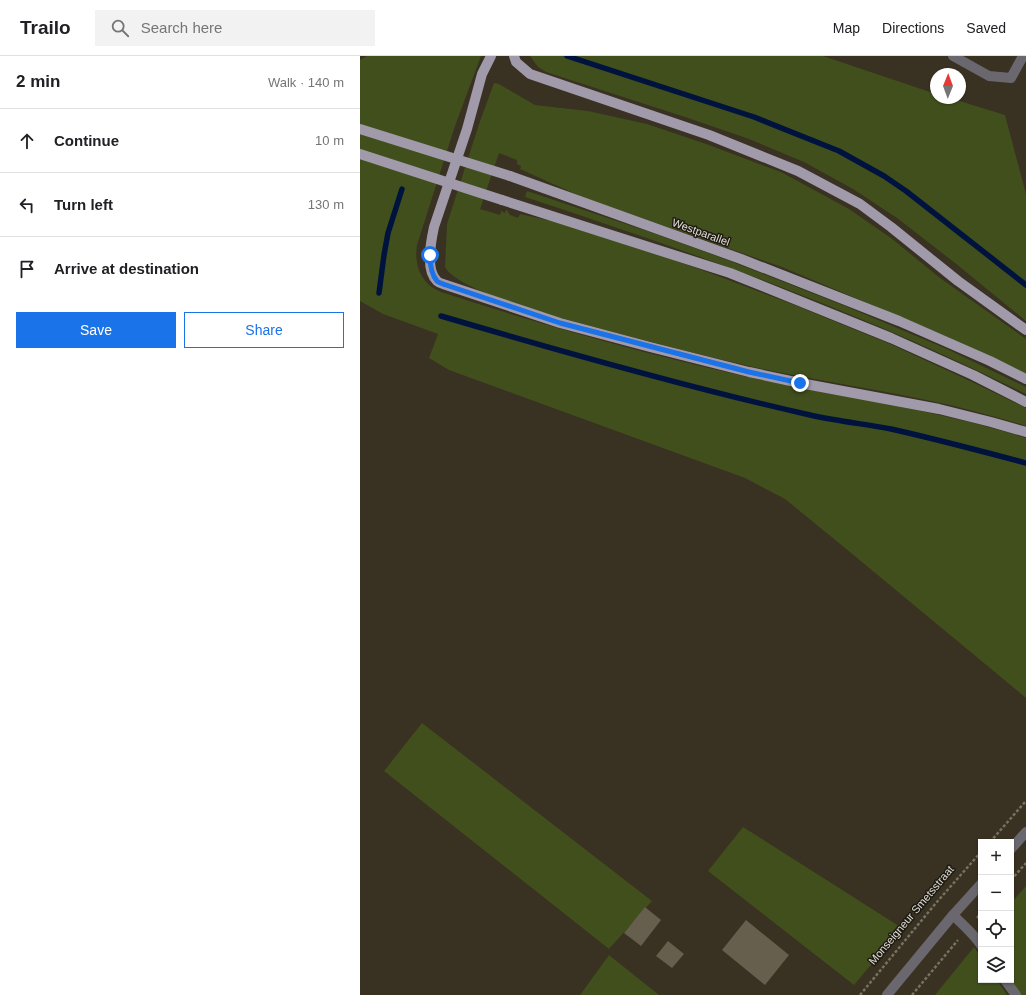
<!DOCTYPE html>
<meta charset="utf-8">
<style>
body{margin:0;font-family:Helvetica,sans-serif;background:#f2f2f2;color:#202124}
.controls{position:absolute;right:12px;bottom:12px;display:grid;overflow:hidden;border-radius:0px;box-shadow:0 1px 3px #0004}
.controls button{width:36px;height:36px;display:grid;place-items:center;padding:0;border:0;border-bottom:1px solid #e0e0e0;background:#fff;color:#202124;font:20px sans-serif}
.compass{position:absolute;left:570px;top:12px;width:36px;height:36px;border-radius:50%;background:#fff;box-shadow:0 1px 3px #0004;rotate:1deg}
.stop{position:absolute;width:12px;height:12px;margin:-9px;border:3px solid #1a73e8;border-radius:50%;background:#fff}
.stop.end{background:#1a73e8;border-color:#fff;box-shadow:0 1px 4px #0008}
.list{margin:0;padding:0;list-style:none}
h2{display:flex;justify-content:space-between;align-items:center;height:52px;margin:0;padding:0 16px;font-size:17px}
h2 small{font-size:13px;font-weight:400;color:#757577}
.list li{display:grid;grid-template-columns:26px 1fr auto;gap:12px;align-items:center;box-sizing:border-box;height:64px;padding:0 16px;border-top:1px solid #e0e0e0}
.list b{display:block;font-size:15px;white-space:nowrap}
.list em{font-size:13px;font-style:normal;color:#757577}
.actions{display:flex;gap:8px;padding:12px 16px}
.actions a{flex:1;padding:9px 0;border:1px solid #1a73e8;border-radius:0px;text-align:center;font-size:14px;color:#1a73e8}
.actions .main{background:#1a73e8;color:#fff}
.icon{flex:none;width:22px;height:22px;fill:none;stroke:currentColor;stroke-width:2;stroke-linecap:round;stroke-linejoin:round}
.map{position:relative;flex:none;width:666px;height:939px;overflow:hidden}
header{display:flex;align-items:center;gap:24px;box-sizing:border-box;height:56px;padding:0 20px;background:#fff;border-bottom:1px solid #e0e0e0}
header strong{font-size:19px}
nav{display:flex;gap:22px;margin-inline-start:auto;font-size:14px}
.search{width:280px;height:36px;background:#f2f2f2;display:flex;align-items:center;gap:10px;box-sizing:border-box;padding:0 14px;border-radius:0px;color:#757577;font-size:15px}
main{display:flex}
aside{flex:1;background:#fff}
.map>svg:first-child{display:block}
.green{fill:#414f1c}
.lines{fill:none;stroke-linecap:round;stroke-linejoin:round}
.stream{stroke:#00133e;stroke-width:5.5}
.building{fill:#675f4e}
.path{stroke:#777163;stroke-width:2.5;stroke-dasharray:3 2;stroke-linecap:butt}
.lane{stroke:#6a676f;stroke-width:10}
.street{stroke:#6a676f;stroke-width:10}
.primary{stroke:#a19aaa;stroke-width:10}
.primary-bridge{stroke:#a19aaa;stroke-width:10}
.route{stroke:#1a73e8;stroke-width:5}
.labels{text-anchor:middle;stroke-width:3;stroke-linejoin:round;paint-order:stroke}
.street-label{font-size:11px;fill:#e2ded4;stroke:#1d1a13}
</style>
<header>
<strong>Trailo</strong>
<div class="search"><svg class="icon" aria-label="search" viewBox="0 0 24 24"><circle cx="10" cy="10" r="6"/><path d="M15 15l6 6"/></svg>Search here</div>
<nav><a>Map</a><a>Directions</a><a>Saved</a></nav>
</header>
<main>
<aside>
<h2>2 min<small>Walk · 140 m</small></h2>
<ul class="list">
<li><svg class="icon" aria-label="ahead" viewBox="0 0 24 24"><path d="M12 20V5M6 11l6-6 6 6"/></svg><div><b>Continue</b></div><em>10 m</em></li>
<li><svg class="icon" aria-label="left" viewBox="0 0 24 24"><path d="M17 20v-9H6M10 6l-5 5 5 5"/></svg><div><b>Turn left</b></div><em>130 m</em></li>
<li><svg class="icon" aria-label="arrive" viewBox="0 0 24 24"><path d="M6 21V4h12l-3 4 3 4H6"/></svg><div><b>Arrive at destination</b></div></li>
</ul>
<div class="actions"><a class="main">Save</a><a>Share</a></div>
</aside>
<div class="map">
<svg width="666" height="939" viewBox="0 0 666 939">
<rect width="100%" height="100%" fill="#393121"/>
<path class="green" d="M7 0H121L95 70 57 189C55 204 57 216 68 228 71 231 77 234 81 236 112 246 143 256 174 265 244 286 316 305 388 321 480 341 575 353 666 382V642L485 492 425 443 385 422 89 314 69 302 78 278 23 258 0 245V4Z
M170 0H463L576 38V42H590L645 59 666 138V265L595 207 537 162 493 133 444 106 389 83 331 63 186 16 178 11Z
M134 27 139 28 175 49 228 55 287 68 349 89 421 116 489 153 531 182 580 222 666 283V318L583 279 422 211 222 141 160 113 161 110 157 108V104L139 97 120 153 140 159 141 155 145 157 146 154H147L150 159 158 162 160 158 201 167 291 196 350 217 432 248 530 288 608 324 666 352V370C641 362 615 355 590 349 523 334 456 325 389 310 344 300 299 288 253 276 212 265 171 254 131 239 120 235 90 222 85 211L87 168 119 68Z
M167 135 293 177 365 203 439 232 485 250 587 293 666 331V338C591 301 514 267 436 237 347 202 256 171 165 141Z
M62 667 119 711 292 845 249 893 24 715Z
M383 771 542 872 494 929 348 815Z
M666 830V939H660L651 924V847Z
M614 891 621 901V924H637L647 939H575Z
M249 899 299 939H220Z"/>
<g class="lines">
<path class="stream" d="M207 0 394 61 479 95 524 120 546 135 666 229
M19 237 24 199 28 177 42 133
M81 260C203 296 326 331 450 359 477 365 504 368 531 373 576 383 621 395 666 407"/>
</g>
<path class="building" d="M285 851 301 864 281 890 264 877Z
M386 864 429 899 405 929 362 894Z
M308 885 324 898 312 912 296 900Z"/>
<g class="lines">
<path class="path" d="M630 786 666 745
M651 824 666 807
M617 862 621 857
M500 939 576 847 621 796
M552 939 598 884"/>
<path class="lane" d="M593 0 629 20 651 22 663 0
M593 859C603 869 613 877 621 889
M645 924 656 939"/>
<path class="street" d="M651 793 666 776
M527 939 593 859 621 828"/>
<path class="primary" d="M131 0 122 18 107 73 74 171C71 185 65 214 77 225 79 227 83 228 86 229L200 267 290 291 389 316 440 327 579 353 631 366 666 376
M154 0 156 6 170 18 349 79 438 115 500 148 531 171 598 225 666 274
M150 120 381 203 539 265 630 305 666 323
M142 144 370 217 531 282 613 319 666 346"/>
<path class="primary-bridge" d="M0 73 150 120
M0 98 142 144"/>
</g>
<g class="lines">
<path class="route" d="M70 199C70 207 71 218 77 225 79 227 83 228 86 229L200 267 389 316 440 327"/>
</g>
<g class="labels">
<g class="street-label">
<text transform="translate(341 176) rotate(20)" y="4">Westparallel</text>
<text transform="translate(551 859) rotate(-50)" y="4">Monseigneur Smetsstraat</text>
</g>
</g>
</svg>
<div class="controls">
<button>+</button>
<button>−</button>
<button><svg class="icon" aria-label="locate" viewBox="0 0 24 24"><circle cx="12" cy="12" r="6"/><path d="M12 2v4M12 18v4M2 12h4M18 12h4"/></svg></button>
<button><svg class="icon" aria-label="layers" viewBox="0 0 24 24"><path d="M12 4l9 5-9 5-9-5zM3 14l9 5 9-5"/></svg></button>
</div>
<svg class="compass" viewBox="-18 -18 36 36"><path d="M0-13l5 13h-10z" fill="#e53935"/><path d="M0 13l5-13h-10z" fill="#757577"/></svg>
<div class="stop" style="left:70px;top:199px"></div>
<div class="stop end" style="left:440px;top:327px"></div>
</div>
</main>
